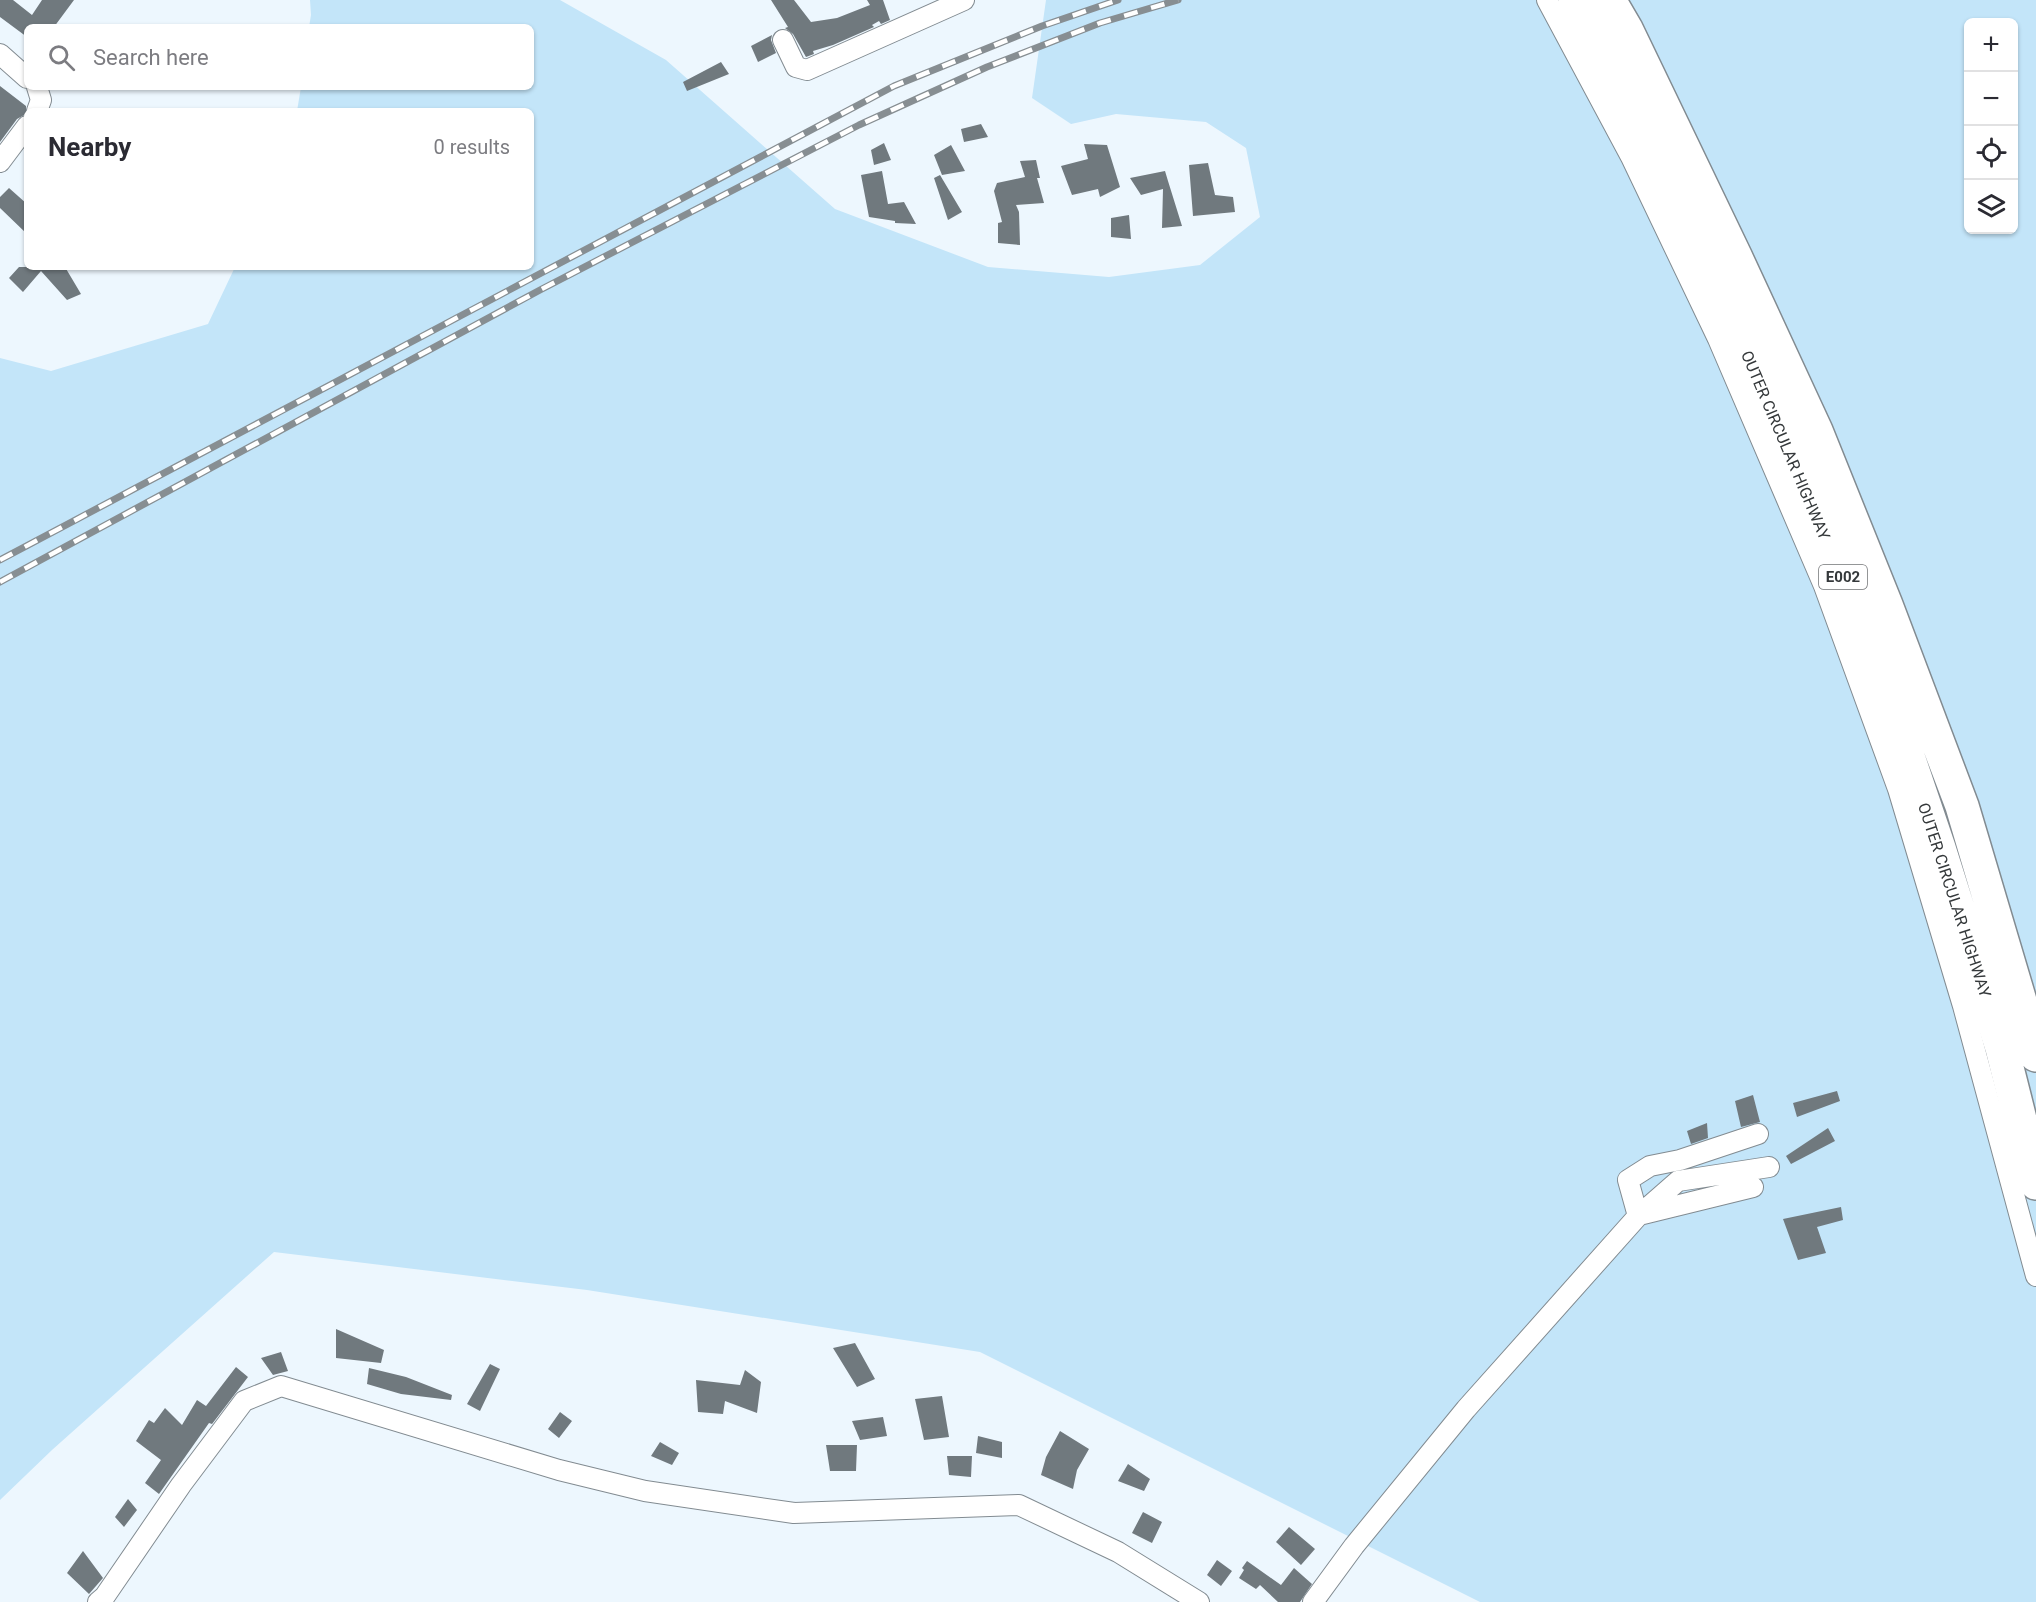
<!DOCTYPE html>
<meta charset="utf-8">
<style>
body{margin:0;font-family:Roboto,sans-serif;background:#f2f2f3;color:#2b2b33}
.controls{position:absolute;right:18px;top:18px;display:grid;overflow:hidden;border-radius:9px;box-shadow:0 2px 4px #0004}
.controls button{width:54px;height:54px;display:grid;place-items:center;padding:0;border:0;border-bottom:2px solid #e1e1e2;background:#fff;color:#2b2b33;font:30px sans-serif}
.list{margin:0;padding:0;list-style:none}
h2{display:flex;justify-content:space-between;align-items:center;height:78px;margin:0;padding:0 24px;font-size:26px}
h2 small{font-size:20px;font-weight:400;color:#7c7c81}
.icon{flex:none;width:33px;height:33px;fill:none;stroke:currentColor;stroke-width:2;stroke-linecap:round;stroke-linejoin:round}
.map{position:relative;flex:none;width:2036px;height:1602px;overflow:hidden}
.search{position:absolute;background:#fff;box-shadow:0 2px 4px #0004;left:24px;top:24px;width:510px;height:66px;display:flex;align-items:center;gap:15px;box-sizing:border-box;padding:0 21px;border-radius:9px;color:#7c7c81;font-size:22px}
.panel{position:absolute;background:#fff;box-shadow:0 2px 4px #0004;left:24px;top:108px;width:510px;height:162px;border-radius:9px}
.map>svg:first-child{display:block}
.green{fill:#c3e5f9;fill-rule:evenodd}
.building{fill:#70797e}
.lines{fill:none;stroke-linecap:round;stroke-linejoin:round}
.minor-casing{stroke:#828b91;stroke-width:22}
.motorway-casing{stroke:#828b91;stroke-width:36}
.minor{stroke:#fff;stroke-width:20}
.motorway{stroke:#fff;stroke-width:33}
.rail-casing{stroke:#878e92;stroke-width:7}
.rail{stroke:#fff;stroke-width:4.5;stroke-dasharray:14;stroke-linecap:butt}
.labels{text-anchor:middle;stroke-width:6;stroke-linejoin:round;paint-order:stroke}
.shield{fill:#fff;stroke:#727476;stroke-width:1.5}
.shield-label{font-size:15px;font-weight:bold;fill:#35393b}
.street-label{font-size:16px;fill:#35393b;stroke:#fff}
</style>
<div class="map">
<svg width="2036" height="1602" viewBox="0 0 2036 1602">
<rect width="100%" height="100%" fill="#edf7fe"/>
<path class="green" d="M310 0H560L666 60 835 209 988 267 1109 277 1200 265 1260 217 1246 148 1206 122 1116 114 1071 124 1032 98 1046 0H2036V1602H1480L980 1352 587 1290 274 1252 52 1450 0 1500V358L51 371 208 324 235 267H531V111H297L301 87H531V27H309L311 15ZM1968 22H2014V230H1968Z"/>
<path class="building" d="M0 0H13L32 15 42 0H74L54 27H27V37L0 17Z
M771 0H794L811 22 837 18 870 5 867 0H883L890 20 881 24 879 21 872 25 874 27 833 45 813 51 814 54 806 57 793 34 785 28 788 27Z
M772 35 771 40 776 53 758 62 751 46Z
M721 62 729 74 687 91 683 82Z
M0 86 26 106V114L17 119 0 142Z
M981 124 988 137 964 142 961 129Z
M884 143 891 160 874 165 871 150Z
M1084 144 1107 145 1120 187 1100 197 1098 189 1072 195 1061 166 1088 159Z
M951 145 965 171 942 175 934 155Z
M1036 160 1040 178H1037L1044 203 1016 205 1019 212 1020 245 998 243V223L1002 222 994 191 997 183 1025 177 1020 161Z
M1208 163 1215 195 1233 197 1235 212 1193 216 1189 165Z
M882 171 888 204 904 202 916 224 895 223V221L869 217 861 175Z
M1165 171 1168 181 1182 226 1162 228 1163 189 1141 195 1130 178Z
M940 175 962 212 948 220 934 178Z
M9 188 27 204V234L0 208V197Z
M1129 215 1131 239 1111 237V218Z
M19 267H65L81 294 67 300 41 271 23 292 9 278Z
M1837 1091 1840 1101 1797 1117 1793 1103Z
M1753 1095 1760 1122 1741 1127 1735 1101Z
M1707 1123 1708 1138 1691 1144 1687 1131Z
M1828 1128 1835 1141 1791 1164 1786 1156Z
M1841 1207 1843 1220 1817 1227 1826 1253 1798 1260 1783 1219Z
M336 1329 384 1350 381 1363 336 1358Z
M855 1343 875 1379 857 1387 833 1348Z
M281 1352 288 1371 273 1375 261 1358Z
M490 1364 500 1369 480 1411 467 1404Z
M236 1367 248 1377 212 1424 209 1423 159 1494 145 1483 161 1460 136 1441 149 1420 154 1423 165 1408 182 1425 197 1400 206 1406Z
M369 1368 406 1377 452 1395 451 1400 401 1394 367 1384Z
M745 1370 761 1382 757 1413 725 1401 723 1414 698 1412 696 1380 740 1385Z
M942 1396 949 1437 924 1440 915 1399Z
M560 1412 572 1421 559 1438 548 1429Z
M883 1417 887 1436 860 1440 852 1421Z
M1060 1431 1089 1449 1077 1470 1073 1489 1041 1475 1046 1457Z
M978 1436 1002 1442V1458L976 1453Z
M660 1442 679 1453 672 1465 651 1456Z
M826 1445H857L856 1471H830Z
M947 1456H972L971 1477 949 1475Z
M1128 1464 1150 1479 1144 1491 1118 1481Z
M128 1499 137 1510 124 1527 115 1517Z
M1143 1512 1162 1522 1152 1543 1132 1533Z
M1289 1527 1315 1549 1301 1565 1276 1542Z
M83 1551 103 1578 89 1594 67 1573Z
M1217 1560 1232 1571 1221 1586 1207 1575Z
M1247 1561 1281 1585 1294 1568 1312 1584 1300 1602H1278L1260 1585 1256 1589 1239 1578 1244 1570 1242 1568Z"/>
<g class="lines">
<defs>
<path id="minor" d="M1547 0 1631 157 1718 339 1824 586 1898 789 1963 1006 2036 1276
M783 40 796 67 807 70 964 0
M0 54 27 78
M37 111 41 100 37 87
M0 162 27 126
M1643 1214 1753 1187
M1638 1216 1628 1180 1650 1166 1680 1160 1758 1134
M98 1602 105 1596 181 1485 244 1401 281 1386 559 1470 645 1491 794 1513 1019 1505 1118 1552 1199 1602
M1313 1602 1354 1546 1466 1409 1638 1216 1678 1181 1769 1167"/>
<path id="motorway" d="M1575 0 1697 240 1788 444 1869 641 1939 848 2002 1048 2036 1183
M1609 0 1626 29 1736 258 1816 431 1886 605 1962 806 2036 1055"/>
</defs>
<use href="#minor" class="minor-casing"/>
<use href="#motorway" class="motorway-casing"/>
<use href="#minor" class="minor"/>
<use href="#motorway" class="motorway"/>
<defs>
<path id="rail" d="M0 560 894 86 1042 26 1118 0
M0 582 540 290 859 125 987 67 1100 23 1178 0"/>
</defs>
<use href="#rail" class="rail-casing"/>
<use href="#rail" class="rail"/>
</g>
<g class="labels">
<rect class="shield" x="1819" y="565" width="48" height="24" rx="4.5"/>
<g class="shield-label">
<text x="1843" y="582">E002</text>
</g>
<g class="street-label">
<text transform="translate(1786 445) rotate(67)" y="6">OUTER CIRCULAR HIGHWAY</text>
<text transform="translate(1955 900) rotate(72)" y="6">OUTER CIRCULAR HIGHWAY</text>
</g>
</g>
</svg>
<div class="controls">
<button>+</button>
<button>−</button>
<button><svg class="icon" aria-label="locate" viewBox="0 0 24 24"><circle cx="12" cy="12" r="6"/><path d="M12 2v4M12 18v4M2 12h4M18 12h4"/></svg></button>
<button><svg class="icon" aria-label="layers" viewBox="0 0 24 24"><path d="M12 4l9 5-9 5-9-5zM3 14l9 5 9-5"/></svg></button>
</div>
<div class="search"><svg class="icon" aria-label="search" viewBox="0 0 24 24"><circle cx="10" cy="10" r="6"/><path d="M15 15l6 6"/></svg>Search here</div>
<section class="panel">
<h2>Nearby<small>0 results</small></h2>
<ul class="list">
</ul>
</section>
</div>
